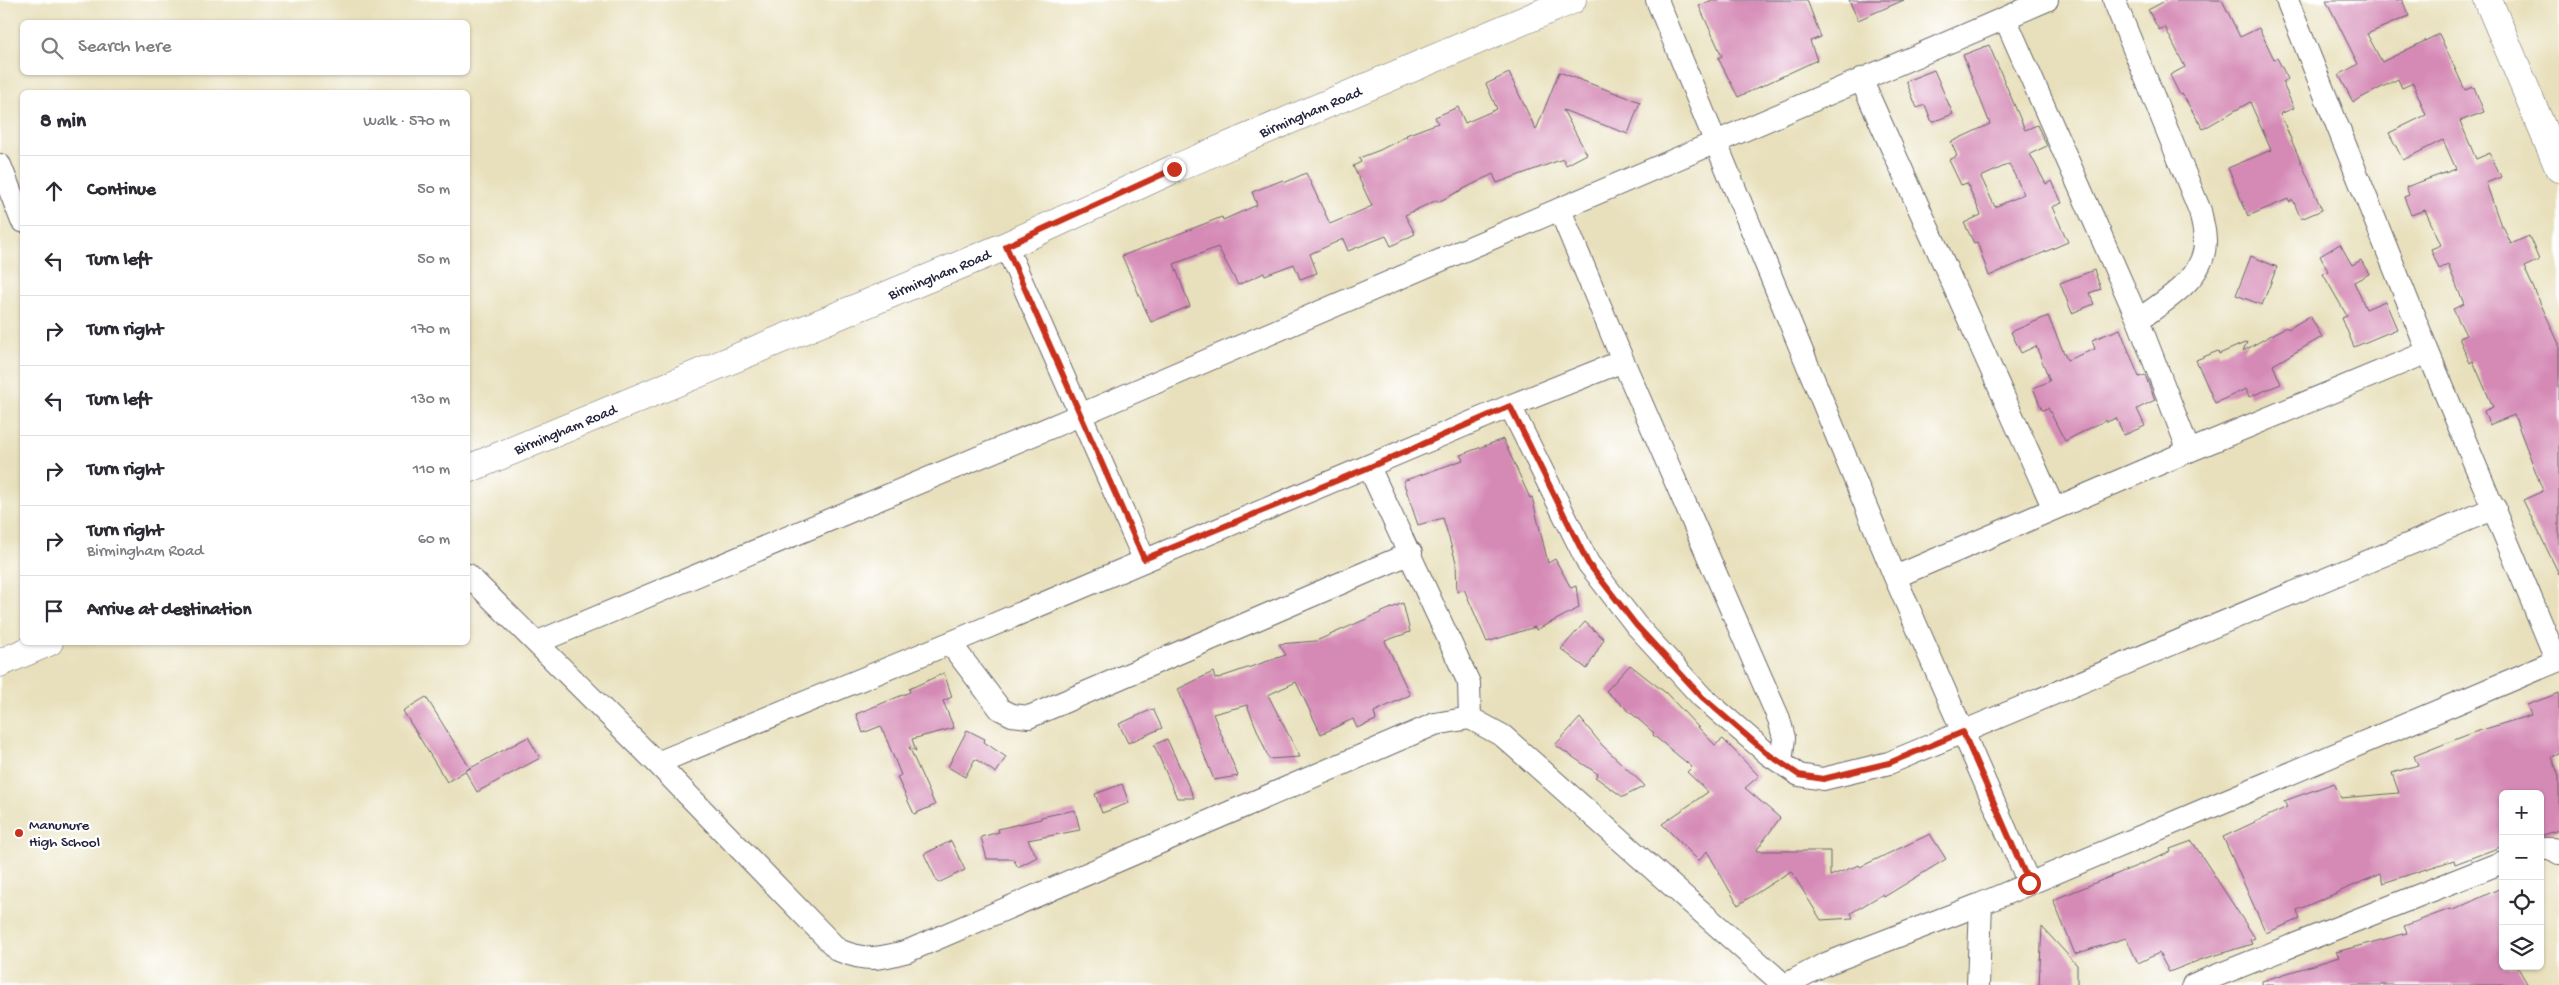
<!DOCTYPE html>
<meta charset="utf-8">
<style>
body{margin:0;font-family:"Gochi Hand",sans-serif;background:#f7f7f7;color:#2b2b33}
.controls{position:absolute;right:15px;bottom:15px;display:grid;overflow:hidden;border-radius:8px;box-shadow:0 1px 4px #0004}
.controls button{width:45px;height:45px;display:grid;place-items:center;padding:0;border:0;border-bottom:1px solid #e1e1e2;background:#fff;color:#2b2b33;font:25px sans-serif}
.stop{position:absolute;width:15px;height:15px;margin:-11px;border:4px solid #c8321e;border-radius:50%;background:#fff}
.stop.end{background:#c8321e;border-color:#fff;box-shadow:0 1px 5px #0008}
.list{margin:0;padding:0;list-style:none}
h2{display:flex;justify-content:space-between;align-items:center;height:65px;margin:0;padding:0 20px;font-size:21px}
h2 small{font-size:16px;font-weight:400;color:#7c7c81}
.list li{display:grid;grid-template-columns:32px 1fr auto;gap:15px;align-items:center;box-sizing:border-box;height:70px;padding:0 20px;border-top:1px solid #e1e1e2}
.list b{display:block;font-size:19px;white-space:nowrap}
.list p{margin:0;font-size:16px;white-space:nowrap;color:#7c7c81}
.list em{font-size:16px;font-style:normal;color:#7c7c81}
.icon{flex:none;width:28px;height:28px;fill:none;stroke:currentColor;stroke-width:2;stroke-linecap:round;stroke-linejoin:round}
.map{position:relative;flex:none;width:2559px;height:985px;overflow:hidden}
.search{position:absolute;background:#fff;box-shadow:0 1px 4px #0004;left:20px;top:20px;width:450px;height:55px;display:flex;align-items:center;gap:12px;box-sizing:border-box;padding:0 18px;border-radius:8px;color:#7c7c81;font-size:19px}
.panel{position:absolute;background:#fff;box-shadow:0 1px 4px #0004;left:20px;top:90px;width:450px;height:555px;border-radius:8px}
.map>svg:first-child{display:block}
.building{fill:#d58ab6;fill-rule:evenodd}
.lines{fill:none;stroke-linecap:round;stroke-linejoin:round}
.minor-casing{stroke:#676468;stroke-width:24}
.tertiary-casing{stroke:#676468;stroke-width:29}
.minor{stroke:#fff;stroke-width:22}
.tertiary{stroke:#fff;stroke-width:28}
.route{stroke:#c8321e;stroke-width:6}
.poi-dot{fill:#c8321e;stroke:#fff;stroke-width:2}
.labels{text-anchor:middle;stroke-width:4.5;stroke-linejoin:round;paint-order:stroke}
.street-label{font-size:15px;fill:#22223b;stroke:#fff}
.poi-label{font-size:15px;fill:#22223b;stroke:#fff;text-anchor:start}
</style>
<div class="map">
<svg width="2559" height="985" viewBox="0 0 2559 985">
<rect width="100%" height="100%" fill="#fff"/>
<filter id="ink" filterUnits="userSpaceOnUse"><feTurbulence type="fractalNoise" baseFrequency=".02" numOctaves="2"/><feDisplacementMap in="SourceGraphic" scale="10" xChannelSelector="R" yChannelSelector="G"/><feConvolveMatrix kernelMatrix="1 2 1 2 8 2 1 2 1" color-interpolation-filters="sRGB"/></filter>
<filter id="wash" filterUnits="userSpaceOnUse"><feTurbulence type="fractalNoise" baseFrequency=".0096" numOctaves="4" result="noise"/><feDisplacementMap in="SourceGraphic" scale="20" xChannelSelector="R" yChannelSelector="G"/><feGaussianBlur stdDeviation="1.12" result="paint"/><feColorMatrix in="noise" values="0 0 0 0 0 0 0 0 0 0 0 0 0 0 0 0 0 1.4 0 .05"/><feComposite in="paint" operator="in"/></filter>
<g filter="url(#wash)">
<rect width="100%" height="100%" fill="#e8e0bc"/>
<g id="blocks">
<path class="building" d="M1712 0H1807L1821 37 1810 41 1817 60 1738 97 1718 58 1722 56 1699 6Z
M1849 0H1904L1858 20Z
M2167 0H2222L2240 37 2259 28 2274 59 2277 58 2288 79 2282 82 2294 108 2280 114 2322 210 2301 219 2293 200 2289 202 2288 199 2248 216 2228 168 2271 150 2250 102 2203 129 2182 94 2180 95 2170 75 2185 67 2165 27 2159 30 2148 10Z
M2326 0H2402L2409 16 2367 34 2382 62 2439 34 2465 90 2474 87 2484 112 2460 121 2476 159 2490 153 2501 177 2486 183 2501 226H2503L2511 244 2529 236 2539 260 2524 267 2559 344V574L2523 500 2543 491 2514 415 2489 425 2484 411 2493 407 2473 361 2470 363 2459 338 2466 335 2453 309 2464 304 2448 265 2439 269 2431 249 2441 245 2425 210 2411 215 2404 197 2409 195 2406 187 2456 169 2443 140 2403 160 2389 133 2426 115 2413 83 2402 88 2398 79 2353 102 2339 75 2358 64Z
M1989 45 2025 130 2037 125 2047 146 2030 154 2046 184 2052 181 2062 203 2052 207 2068 242 1989 276 1977 242 1974 243 1964 223 1981 215 1967 183 1961 185 1949 160 1957 156 1951 142 1990 124 1963 55ZM2009 164 2024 194 1995 207 1981 177Z
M1934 70 1953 114 1932 122 1925 105 1917 108 1906 81Z
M1559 72 1640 102 1628 134 1563 110 1587 154 1566 165 1563 159 1497 183 1493 174 1438 202 1437 200 1405 215 1415 234 1391 246 1386 236 1348 251 1343 239 1310 254 1317 273 1300 279 1294 264 1265 275 1264 273 1238 285 1218 247 1174 264 1190 306 1151 322 1122 256 1222 217 1223 220 1257 205 1252 192 1283 180 1284 183 1306 173 1330 224 1356 213 1372 206 1353 166 1361 162 1359 158 1380 150 1407 136 1406 135 1438 123 1435 117 1458 107 1465 123 1497 109 1486 84 1509 73 1536 130Z
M2340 244 2352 265 2361 260 2369 274 2354 282 2366 309 2385 301 2397 329 2354 347 2342 318 2347 316 2323 274 2328 271 2320 256Z
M2251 256 2277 267 2262 305 2236 295Z
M2094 270 2101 289 2089 293 2094 304 2072 313 2060 283Z
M2048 316 2067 360 2095 349 2092 340 2120 329 2139 377 2145 375 2155 400 2137 409 2145 426 2124 435 2116 418 2107 422 2106 420 2065 441 2048 408 2042 410 2033 388 2050 381 2036 346 2021 353 2011 332Z
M2310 316 2322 337 2273 365 2281 384 2249 397 2246 389 2215 403 2196 360 2218 351 2219 354 2247 342 2243 351 2286 327 2288 329Z
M1503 439 1530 498 1532 497 1548 563 1555 559 1571 588 1576 586 1579 608 1536 630 1535 627 1487 642 1464 589 1457 592 1456 562 1443 518 1418 525 1403 481 1463 460 1460 455Z
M1403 603 1410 632 1385 641 1410 695 1374 712 1376 720 1357 728 1353 719 1321 734 1296 682 1268 695 1300 757 1269 759 1247 705 1213 714 1238 776 1214 780 1178 689 1213 672 1215 679 1286 655 1279 644 1316 641Z
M1585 622 1604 639 1587 669 1561 649Z
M1630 665 1666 693 1715 745 1723 739 1759 776 1745 788 1780 818 1756 851H1830V876L1859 865 1860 867 1930 834 1946 859 1884 897 1883 894 1851 913 1853 918 1821 920 1791 871 1738 905 1707 851 1699 861 1662 824 1708 792 1687 772 1692 767 1653 735 1654 733 1606 691Z
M944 673 952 697 943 701 954 728 912 739 916 751 909 747 935 805 914 814 897 777 901 775 881 726 863 733 856 714 910 692 909 689Z
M2559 693V754L2552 757 2559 777V830L2540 836V794H2503V846L2455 864 2454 860 2383 883 2380 874 2297 910 2300 919 2266 933 2223 837 2287 807 2284 801 2334 783 2341 798 2399 793 2392 773 2418 765 2414 756 2472 733 2531 715 2527 705Z
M426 697 470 768 447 782 403 711Z
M1153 709 1162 728 1128 743 1119 724Z
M1580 718 1602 745 1645 786 1623 797 1595 777 1598 774 1555 745Z
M967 730 985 739 984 742 1006 757 996 773 975 759 965 777 948 767Z
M528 737 540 758 477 792 465 771Z
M1167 739 1194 798H1177L1154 745Z
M1122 784 1129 803 1102 813 1095 794Z
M1075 810 1080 830 1028 840 1037 857 1018 867 1013 859H987L981 837 999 832 998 829 1041 819V817Z
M951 841 965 870 938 883 924 854Z
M2192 841 2255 938 2250 940 2252 944 2200 960 2169 972 2159 953 2138 963 2126 938 2075 954 2053 900 2171 852 2170 849Z
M2503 887V966H2517L2528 985H2262V981L2339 957 2336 952 2407 933 2404 926 2450 909 2451 911Z
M2042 927 2077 965V985H2039Z"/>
</g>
</g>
<g filter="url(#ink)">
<use href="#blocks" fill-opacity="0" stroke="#676468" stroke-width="1"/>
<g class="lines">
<defs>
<path id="minor" d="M1657 0 1895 577 2029 883
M2114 0 2200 211C2202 221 2205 231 2205 241 2206 278 2163 302 2138 320
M2287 0 2428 352 2557 661
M2005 18 2138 320 2189 451
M1861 79 2054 509
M0 165 22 221
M1560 210 1623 361 1779 719 1784 738 1781 763
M1006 246 1144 559
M1510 406 1588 563 1636 625 1702 697 1768 754 1799 775 1823 779 1889 763 2495 508
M1369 467 1469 683 1470 718
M468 575 657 763 838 950C868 962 878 959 908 951L1435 724 1470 718 1503 736 1784 985
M1895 577 2189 451 2428 352
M538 642 1080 415 2047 0
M950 643 1000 709 1012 715 1029 717 1411 553
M657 763 950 643 1510 406 1623 361
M2540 849H2553L2559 853
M1785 985 1823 965 1981 904 2559 660
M1978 985 1981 904
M2193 985 2503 862"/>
<g id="tertiary">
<path d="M2488 0 2559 168"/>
<path id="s1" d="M468 469 1006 246 1174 169 1572 0"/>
<path d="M0 663 49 642"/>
</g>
</defs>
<use href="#minor" class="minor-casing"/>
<use href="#tertiary" class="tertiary-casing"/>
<use href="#minor" class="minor"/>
<use href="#tertiary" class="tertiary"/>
</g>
</g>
<g class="lines" filter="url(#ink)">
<path class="route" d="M1174 169 1006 246 1144 559 1370 467 1510 406 1588 563 1636 625 1702 697 1768 754 1799 775 1823 779 1889 763 1963 732 2029 883"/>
</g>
<circle class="poi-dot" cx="19" cy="833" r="5"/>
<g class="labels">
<g class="street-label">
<text dy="5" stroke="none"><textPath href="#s1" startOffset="915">Birmingham Road</textPath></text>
<text dy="5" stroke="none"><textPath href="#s1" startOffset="510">Birmingham Road</textPath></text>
<text dy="5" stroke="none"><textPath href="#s1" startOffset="105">Birmingham Road</textPath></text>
</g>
<g class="poi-label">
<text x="29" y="829">Manunure<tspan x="29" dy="17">High School</tspan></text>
</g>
</g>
</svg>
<div class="controls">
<button>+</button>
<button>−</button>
<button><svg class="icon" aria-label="locate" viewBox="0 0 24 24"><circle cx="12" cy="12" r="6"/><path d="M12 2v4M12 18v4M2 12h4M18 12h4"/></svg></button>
<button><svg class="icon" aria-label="layers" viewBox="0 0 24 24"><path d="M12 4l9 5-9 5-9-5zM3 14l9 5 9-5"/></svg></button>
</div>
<div class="stop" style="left:2029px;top:883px"></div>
<div class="stop end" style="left:1174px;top:169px"></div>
<div class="search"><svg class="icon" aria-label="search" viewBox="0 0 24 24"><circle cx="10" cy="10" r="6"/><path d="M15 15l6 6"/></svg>Search here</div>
<section class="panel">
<h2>8 min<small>Walk · 570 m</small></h2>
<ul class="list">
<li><svg class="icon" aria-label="ahead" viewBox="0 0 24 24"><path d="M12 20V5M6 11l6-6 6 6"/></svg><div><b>Continue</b></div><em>50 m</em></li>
<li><svg class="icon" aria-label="left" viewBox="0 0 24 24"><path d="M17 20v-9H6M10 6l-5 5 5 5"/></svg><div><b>Turn left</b></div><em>50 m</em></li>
<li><svg class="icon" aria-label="right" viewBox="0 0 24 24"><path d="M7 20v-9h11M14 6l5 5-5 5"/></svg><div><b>Turn right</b></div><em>170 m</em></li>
<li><svg class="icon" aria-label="left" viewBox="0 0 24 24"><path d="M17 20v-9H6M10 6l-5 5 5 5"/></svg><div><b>Turn left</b></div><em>130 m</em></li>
<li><svg class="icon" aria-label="right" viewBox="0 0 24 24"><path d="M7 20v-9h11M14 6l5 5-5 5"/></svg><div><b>Turn right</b></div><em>110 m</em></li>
<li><svg class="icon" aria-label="right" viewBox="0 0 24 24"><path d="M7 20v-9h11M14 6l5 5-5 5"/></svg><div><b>Turn right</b><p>Birmingham Road</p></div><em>60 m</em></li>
<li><svg class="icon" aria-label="arrive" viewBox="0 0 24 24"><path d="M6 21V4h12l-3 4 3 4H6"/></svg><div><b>Arrive at destination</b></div></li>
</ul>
</section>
</div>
